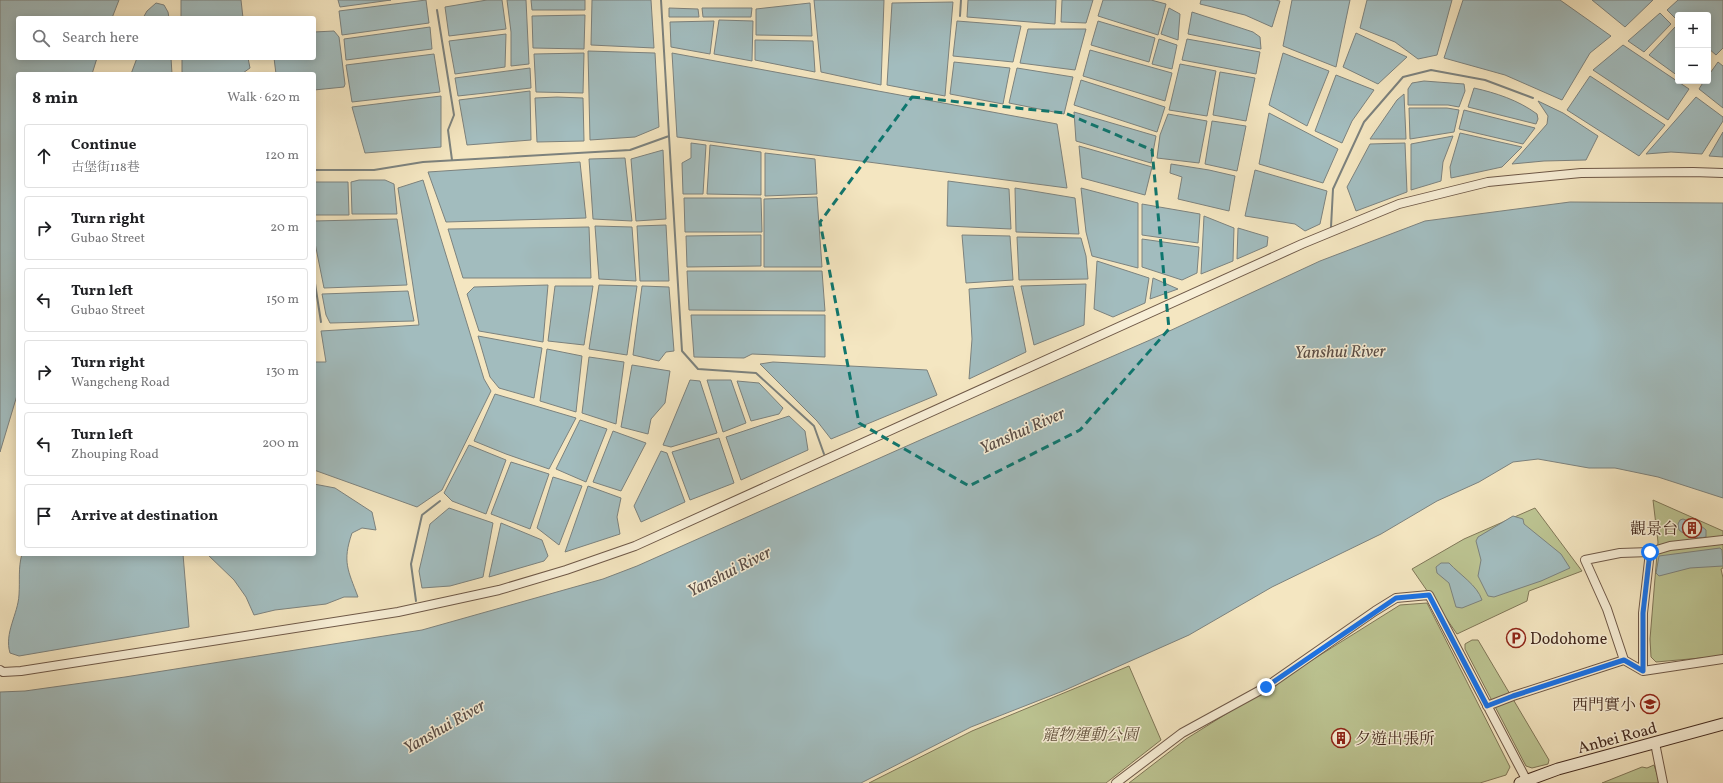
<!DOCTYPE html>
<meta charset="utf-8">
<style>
body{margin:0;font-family:Vollkorn,"Noto Serif TC",serif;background:#f2f2f2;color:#202124}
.controls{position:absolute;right:12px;top:12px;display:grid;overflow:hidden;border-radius:4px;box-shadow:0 2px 10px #0003}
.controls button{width:36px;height:36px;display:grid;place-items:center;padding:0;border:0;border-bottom:1px solid #e0e0e0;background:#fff;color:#202124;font:20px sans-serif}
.stop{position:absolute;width:12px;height:12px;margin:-9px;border:3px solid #1a73e8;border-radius:50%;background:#fff}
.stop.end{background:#1a73e8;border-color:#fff;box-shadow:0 1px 4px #0008}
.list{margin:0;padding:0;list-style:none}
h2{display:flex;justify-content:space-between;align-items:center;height:52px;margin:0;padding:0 16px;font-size:17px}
h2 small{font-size:13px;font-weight:400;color:#757577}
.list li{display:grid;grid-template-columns:26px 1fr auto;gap:12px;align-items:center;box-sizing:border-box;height:64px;margin:0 8px 8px;padding:0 8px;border:1px solid #e0e0e0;border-radius:4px}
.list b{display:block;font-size:15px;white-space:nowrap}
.list p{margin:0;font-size:13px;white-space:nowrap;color:#757577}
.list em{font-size:13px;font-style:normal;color:#757577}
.icon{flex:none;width:22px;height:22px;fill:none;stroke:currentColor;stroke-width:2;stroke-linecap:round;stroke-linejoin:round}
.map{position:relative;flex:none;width:1723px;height:783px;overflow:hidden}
.search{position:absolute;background:#fff;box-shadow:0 2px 10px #0003;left:16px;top:16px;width:300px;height:44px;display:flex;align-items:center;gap:10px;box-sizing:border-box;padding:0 14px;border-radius:4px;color:#757577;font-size:15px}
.panel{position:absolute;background:#fff;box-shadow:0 2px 10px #0003;left:16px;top:72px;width:300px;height:484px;border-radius:4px}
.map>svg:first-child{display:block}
.green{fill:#bcc492;stroke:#807758}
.water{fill:#a2bcbe;stroke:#7c827e}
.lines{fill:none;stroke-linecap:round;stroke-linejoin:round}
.stream{stroke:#7c827e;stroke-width:2}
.street-casing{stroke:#6f5948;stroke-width:10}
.secondary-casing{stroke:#432a1f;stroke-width:13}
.street{stroke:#f8efd7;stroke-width:8}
.secondary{stroke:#f8efd7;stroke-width:11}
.route{stroke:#1a73e8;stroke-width:5}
.marked{fill:none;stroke:#0f766e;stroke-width:3;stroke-dasharray:8 5;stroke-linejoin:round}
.labels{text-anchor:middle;stroke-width:3;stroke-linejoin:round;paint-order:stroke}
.poi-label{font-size:16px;fill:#432a1f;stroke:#f8efd7;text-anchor:end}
.park-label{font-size:16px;font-style:italic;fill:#61503c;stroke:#f8efd7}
.street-label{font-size:16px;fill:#432a1f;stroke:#f8efd7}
.water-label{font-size:17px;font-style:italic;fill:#5b4e47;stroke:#f8efd7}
</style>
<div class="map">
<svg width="1723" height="783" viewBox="0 0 1723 783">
<rect width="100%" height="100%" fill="#f4e6c1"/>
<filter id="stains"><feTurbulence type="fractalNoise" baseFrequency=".005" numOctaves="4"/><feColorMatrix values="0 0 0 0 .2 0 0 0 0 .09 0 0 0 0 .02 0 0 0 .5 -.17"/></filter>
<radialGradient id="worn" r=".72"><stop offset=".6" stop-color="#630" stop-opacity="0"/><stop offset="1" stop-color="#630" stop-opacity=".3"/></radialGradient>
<path class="green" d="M1653 500 1723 531V568L1721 569 1723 578V656L1656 662 1651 657 1650 639 1658 542Z
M1535 508 1582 571 1529 591 1527 601 1457 634 1412 569 1464 539Z
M1427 603 1510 767 1506 775 1480 783H1129L1186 739 1400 605Z
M1472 640H1478L1549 760 1548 764 1532 768 1526 766 1465 649V644Z
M1129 666 1161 740 1106 783H869L972 731Z
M1654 765 1660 783H1602L1642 767 1647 768Z"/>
<path class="water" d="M0 0H119L112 18H18V58H97L92 74H18V392L0 452Z
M181 0H241L243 18H181Z
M338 0H391L340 7Z
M426 0 429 23 342 35 339 11Z
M487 0H502L506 29 449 36 445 7Z
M507 0H526L529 64 511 66V32Z
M531 0H585V10H532Z
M592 0H651L654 48 591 45Z
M814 0H884L881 85 821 72Z
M968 0H1056L1055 24 967 17Z
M1062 0H1093L1086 23 1061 22Z
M1103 0H1151L1166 4 1158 35 1098 16Z
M1201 0H1275L1280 1 1272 27 1245 15 1200 4Z
M1292 0H1350L1336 67 1283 46Z
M1367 0H1452L1437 55 1418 59 1395 42 1360 28Z
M1463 0H1560L1611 36 1590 53 1562 100 1505 75 1444 58Z
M1592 0H1653L1625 27Z
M1678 0H1723V48L1716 55 1708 48V15H1678V21L1667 10Z
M953 2 945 96 887 85 892 3Z
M156 3 164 5 168 12 169 18H143L147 11Z
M810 3 812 36 756 35V9Z
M669 8 698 9 699 17H669Z
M702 8H752L751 17H703Z
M1169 8 1180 14 1178 40 1161 34Z
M1192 12 1253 32 1260 37 1261 49 1188 34Z
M1660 13 1671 24 1644 52 1628 41Z
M585 15 584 49 533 48 532 16Z
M719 20 753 21 752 61 714 54Z
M714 21 710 54 671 47 670 22Z
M957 21 1021 26 1013 62 953 56Z
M1098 21 1155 38 1149 62 1091 45Z
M430 27 432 49 346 60 344 39Z
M1675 27 1678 29V76L1649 55Z
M1028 29H1086L1075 70 1020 63Z
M334 31 339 37 345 84 344 87 314 90V74H276L274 58H314V32Z
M1356 33 1407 57 1378 84 1343 67Z
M506 34 505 67 455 74 449 41Z
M1159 39 1177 45 1172 69 1152 64Z
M1187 39 1260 52 1256 74 1182 60Z
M755 40 813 41 815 72 755 60Z
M1623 45 1689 89 1668 120 1593 70Z
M1090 50 1172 73 1165 101 1083 76Z
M588 51 655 53 659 127 635 137 590 140Z
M584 53 583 93 536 92 534 54Z
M672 53 1057 124 1067 188 677 137Z
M1283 53 1329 71 1307 126 1269 105Z
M434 54 440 92 352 102 346 65Z
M137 58H171L172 74H131Z
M182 58H248L250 68 243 73 185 74 182 72Z
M954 62 1010 68 1003 104 950 94Z
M1718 62 1723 66V108L1699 89 1704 81H1708V76Z
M1180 64 1216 71 1207 116 1169 110Z
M530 68 531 88 458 96 455 78Z
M1017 68 1073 77 1064 114 1009 103Z
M1220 72 1255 78 1246 121 1213 115Z
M1336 75 1374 90 1352 121 1342 143 1315 131Z
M1590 76 1665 125 1639 156 1567 110Z
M1081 80 1165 107 1157 132 1074 105Z
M1424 81 1464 84 1465 91 1459 107 1448 105H1408V89L1412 83Z
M1474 88C1496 93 1518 100 1537 114L1538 119 1536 124 1468 107Z
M530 91 531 140 467 145 459 100Z
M1404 94 1406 139H1370L1397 100Z
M441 96V147L365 153 352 107Z
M557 97 583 98 584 141 537 142 535 98Z
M1696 97 1723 117V121L1702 154 1671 152 1646 154Z
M1538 101 1563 113 1598 136 1586 160 1544 161 1512 164 1547 124 1548 116Z
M1409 108H1447L1459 110 1454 132 1410 139Z
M1464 110 1535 128 1523 144 1459 129Z
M1074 112 1156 136 1151 163 1076 141Z
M1269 113 1338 149 1323 183 1259 164Z
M1168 114 1207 121 1199 163 1157 158 1160 135Z
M1212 121 1246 126 1237 171 1205 164Z
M1723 132V157L1709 156Z
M1460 133 1522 147 1502 167 1451 178 1450 167Z
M1453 136 1443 162 1441 181 1411 190V144Z
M691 143 706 145 703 194H683L682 163 691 158Z
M1405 143 1407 192 1356 211 1347 187 1370 144Z
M710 145 761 152V195L707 194Z
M1079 146 1152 167 1145 195 1082 178Z
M663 150 666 219 636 221 631 159Z
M765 153 815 159 817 194 765 196Z
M625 158 632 221 593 219 589 159Z
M580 162 586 218 446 222 428 172Z
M1171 164 1209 170 1235 176 1229 211 1178 199 1182 177 1170 173Z
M1255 170 1327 191 1320 224 1305 231 1295 224 1245 216Z
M359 180H385L394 184 397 214H352L351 182Z
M423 180 484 379 491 391 442 490 417 507 314 470V362H326L321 331 419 325 398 188Z
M948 181 1009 189 1011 229 947 226Z
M314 182H348L349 215H314Z
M1015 188 1075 198 1079 234 1016 232Z
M1081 188 1138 203V268L1092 256 1086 232Z
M817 197 822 267H764V199Z
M684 198H761L762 232H685Z
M1570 202 1723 203V498L1658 477 1615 468H1589L1538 459 1513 462 1479 482 1437 501 1381 534 1272 587 1189 635 1063 691 971 727 861 783H0V692L25 691 125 677 422 630 603 579 637 566 927 437 1150 340 1320 261 1425 221Z
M1142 204 1200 214 1198 243 1142 235Z
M1204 216 1234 228 1233 261 1201 274Z
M397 219 407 285 324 288 314 238V221Z
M666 225 669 281H640L637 226Z
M595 226 632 227 636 281 599 279Z
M589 227 591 278H463L448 229Z
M1238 228 1268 237 1267 246 1237 259Z
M761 235V266L687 267 686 236Z
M962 235 1010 236 1013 280 966 283Z
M1017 237 1081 238 1086 256 1088 279 1019 280Z
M1142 239 1199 247 1197 273 1182 280 1142 267Z
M1097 261 1149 278 1145 303 1113 317 1094 309Z
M687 271H822L825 311 689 310Z
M1153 278 1178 289 1150 299Z
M1086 284 1084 325 1034 345 1021 286Z
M548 285 543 342 479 331 467 294 474 287Z
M599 285 637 286 627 355 589 349Z
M555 286H593L584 345 548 341Z
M642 286 669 287 674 351 666 352 659 361 633 355Z
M1013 286 1026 352 969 379 972 339 969 289Z
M408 291 414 321 330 323 326 315 322 294Z
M691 315H825V357L752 354 744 358 694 357Z
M478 336 542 348 534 398 499 388 490 377Z
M547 349 582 356 576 412 540 401Z
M589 357 624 362 616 424 582 413Z
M773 362 927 370 937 395 831 439 817 421 760 364Z
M632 365 670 371 665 403 651 419 648 434 621 427Z
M690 380 700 381 717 433 671 447 663 445Z
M707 380H731L746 423 723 432Z
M737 381 759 383 783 408 779 414 751 421Z
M495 394 576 418 549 469 506 454 474 441Z
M789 416 805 431 808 450 741 480 726 437Z
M580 420 607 429 586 482 556 469Z
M613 431 646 443 621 491 593 482Z
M719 438 734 483 690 500 672 452Z
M469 445 506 460 486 514 452 501 444 493Z
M661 451 667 453 685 502 641 522 634 506Z
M511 462 549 474 530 529 491 514Z
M553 477 582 486 559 545 537 528Z
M314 484 335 488 372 512 376 530 362 528 352 533C342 562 348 570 358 597H344L326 604 275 610 254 615 246 597 234 580 207 554H314Z
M588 486 621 498 617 517 620 534 565 552Z
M449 508 493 523 483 577 450 586 422 588 419 571 430 524Z
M1513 516 1523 519 1524 524 1561 554 1570 568 1541 581 1494 597 1488 596 1478 576 1481 560 1476 541 1478 537Z
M1683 519 1700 525 1706 530V537C1696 539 1686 536 1679 530L1678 524 1680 520Z
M501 523 542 540 548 556 544 561 489 577Z
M1720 548 1722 550 1723 566 1690 568 1659 576 1656 573 1659 556Z
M22 554H183L189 627 19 656 10 653C4 633 18 614 19 595 20 580 18 568 22 554Z
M1441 563H1449C1460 575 1477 585 1482 600L1462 608 1456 607 1449 583 1437 573 1436 567Z"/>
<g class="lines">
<path class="stream" d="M437 10 454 115 448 130 452 160
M960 16 961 0
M669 136 682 351 698 369 756 373 814 426 824 454
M314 170H374L423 162 630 150 669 136 661 0
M1331 227 1333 189 1364 122 1403 77 1431 70 1485 80 1533 98
M314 277 321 322
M416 601 411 564 422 515 440 501"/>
<defs>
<path id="street" d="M1624 660 1607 609 1585 560 1620 553 1650 552 1670 546 1723 540
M0 670 3 672 21 671 398 612 499 590 566 570 635 546 1302 244 1399 204 1488 182 1581 173 1693 172 1723 173
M1643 671V613L1650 552
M1487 706 1513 696 1624 660 1643 671 1723 659
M1655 743 1663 783
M1116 783 1182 733 1266 687 1375 611 1396 598 1429 595 1527 781 1531 783"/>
<path id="secondary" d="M1520 783 1558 769 1723 724"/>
</defs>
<use href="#street" class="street-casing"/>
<use href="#secondary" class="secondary-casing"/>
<use href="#street" class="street"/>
<use href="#secondary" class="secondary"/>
</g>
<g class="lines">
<path class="route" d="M1266 687 1396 598 1429 595 1487 706 1513 696 1624 660 1643 671V613L1650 552"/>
</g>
<path class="marked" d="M912 97 1065 113 1152 150 1169 329 1080 430 969 486 859 423 820 222Z"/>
<defs>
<symbol id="building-ring" viewBox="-11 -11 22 22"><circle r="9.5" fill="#f8efd7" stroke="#8f2418" stroke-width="1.5"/><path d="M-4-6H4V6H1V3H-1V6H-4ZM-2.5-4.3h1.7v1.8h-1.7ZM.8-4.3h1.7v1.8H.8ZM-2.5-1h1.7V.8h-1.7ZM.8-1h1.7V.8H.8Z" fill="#8f2418"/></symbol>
<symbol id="parking-ring" viewBox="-11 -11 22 22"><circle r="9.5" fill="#f8efd7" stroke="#8f2418" stroke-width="1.5"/><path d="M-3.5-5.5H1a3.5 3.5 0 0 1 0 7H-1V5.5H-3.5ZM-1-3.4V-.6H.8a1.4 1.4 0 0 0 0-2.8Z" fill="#8f2418"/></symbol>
<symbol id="school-ring" viewBox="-11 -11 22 22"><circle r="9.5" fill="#f8efd7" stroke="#8f2418" stroke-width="1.5"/><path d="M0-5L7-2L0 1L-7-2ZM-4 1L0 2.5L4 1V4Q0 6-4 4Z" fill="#8f2418"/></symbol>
</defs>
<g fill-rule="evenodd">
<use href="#building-ring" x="1681" y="517" width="22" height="22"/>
<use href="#parking-ring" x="1505" y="627" width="22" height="22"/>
<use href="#school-ring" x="1639" y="693" width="22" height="22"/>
<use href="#building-ring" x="1330" y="727" width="22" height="22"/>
</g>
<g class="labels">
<g class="poi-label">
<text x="1678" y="534">觀景台</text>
<text x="1530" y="644" text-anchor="start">Dodohome</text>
<text x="1636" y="710">西門實小</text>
<text x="1355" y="744" text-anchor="start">夕遊出張所</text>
</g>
<g class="park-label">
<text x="1090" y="740">寵物運動公園</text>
</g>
<g class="street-label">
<text transform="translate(1617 737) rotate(-15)" y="6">Anbei Road</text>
</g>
<g class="water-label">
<text transform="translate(1340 351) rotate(-1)" y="6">Yanshui River</text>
<text transform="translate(1022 430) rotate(-24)" y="6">Yanshui River</text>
<text transform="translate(729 571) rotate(-27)" y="6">Yanshui River</text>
<text transform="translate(444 726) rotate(-30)" y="6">Yanshui River</text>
</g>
</g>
<rect width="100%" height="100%" filter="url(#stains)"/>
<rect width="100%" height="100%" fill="url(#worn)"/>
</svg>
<div class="controls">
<button>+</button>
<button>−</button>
</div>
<div class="stop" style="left:1650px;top:552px"></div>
<div class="stop end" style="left:1266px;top:687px"></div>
<div class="search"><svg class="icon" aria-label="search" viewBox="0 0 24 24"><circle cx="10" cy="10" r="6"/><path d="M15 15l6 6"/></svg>Search here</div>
<section class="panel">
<h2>8 min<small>Walk · 620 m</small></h2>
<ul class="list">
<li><svg class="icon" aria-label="ahead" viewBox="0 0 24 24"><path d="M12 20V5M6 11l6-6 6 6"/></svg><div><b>Continue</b><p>古堡街118巷</p></div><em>120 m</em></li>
<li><svg class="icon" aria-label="right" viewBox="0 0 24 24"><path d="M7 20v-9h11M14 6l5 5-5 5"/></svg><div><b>Turn right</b><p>Gubao Street</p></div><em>20 m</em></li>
<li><svg class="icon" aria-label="left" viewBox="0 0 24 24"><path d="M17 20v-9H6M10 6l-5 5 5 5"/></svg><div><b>Turn left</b><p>Gubao Street</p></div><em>150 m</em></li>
<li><svg class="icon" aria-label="right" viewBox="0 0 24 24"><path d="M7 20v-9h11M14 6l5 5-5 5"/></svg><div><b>Turn right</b><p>Wangcheng Road</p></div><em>130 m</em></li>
<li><svg class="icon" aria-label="left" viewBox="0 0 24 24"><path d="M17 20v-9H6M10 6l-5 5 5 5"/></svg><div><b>Turn left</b><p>Zhouping Road</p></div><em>200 m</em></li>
<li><svg class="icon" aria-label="arrive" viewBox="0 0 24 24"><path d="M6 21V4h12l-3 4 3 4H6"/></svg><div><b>Arrive at destination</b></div></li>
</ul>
</section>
</div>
